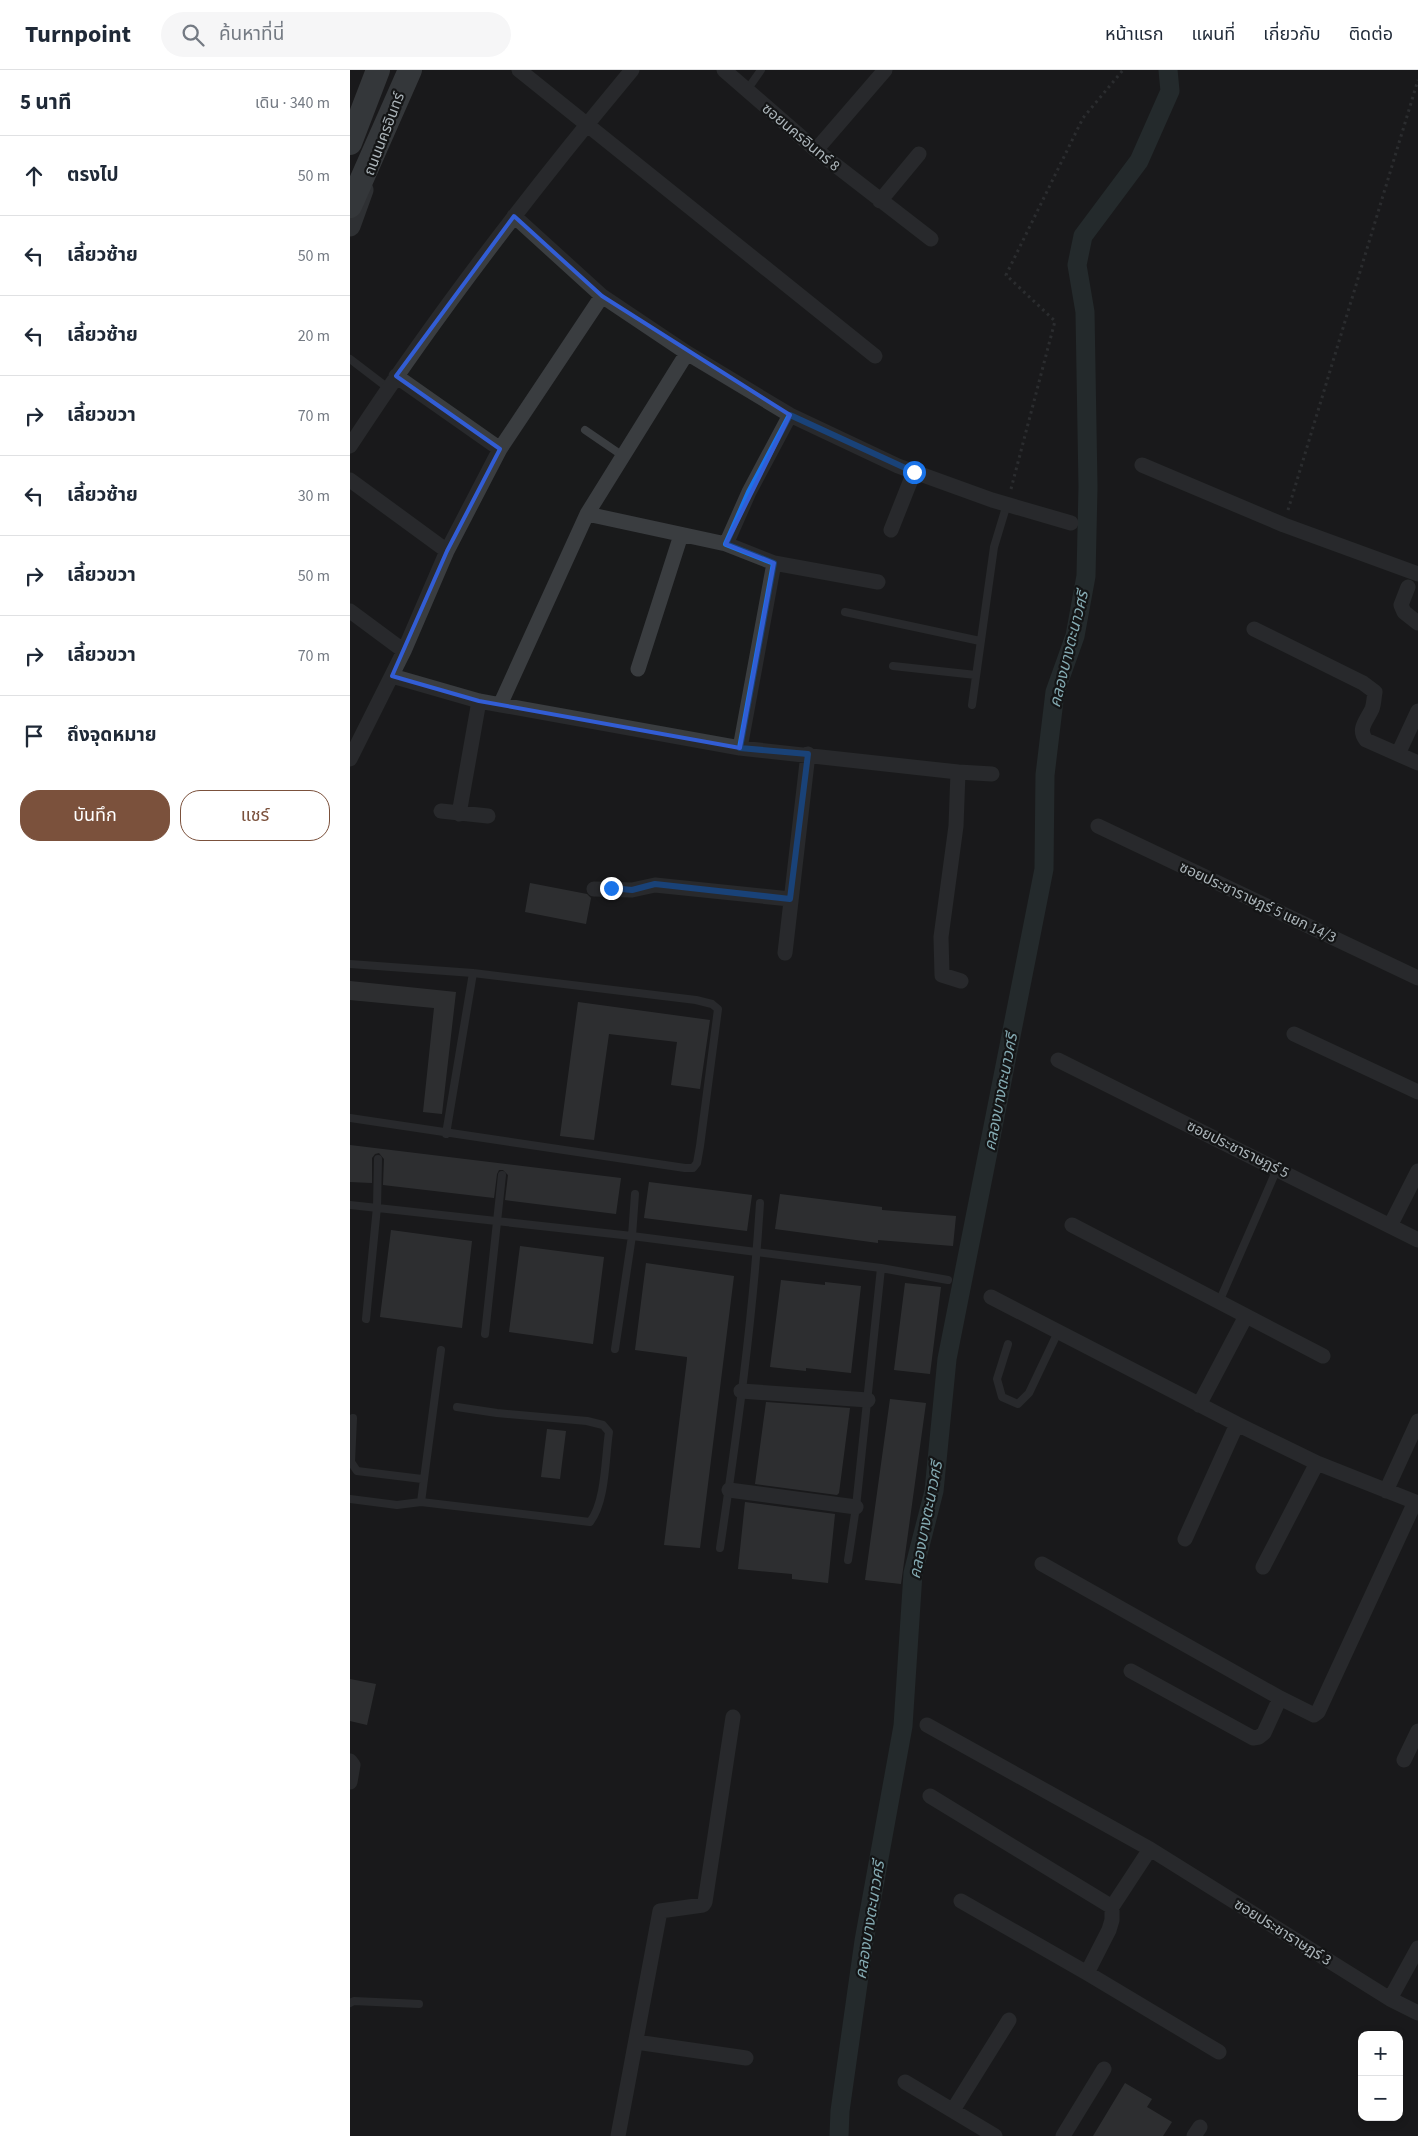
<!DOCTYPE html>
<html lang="th">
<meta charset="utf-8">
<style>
body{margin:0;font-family:"Source Sans 3","Noto Sans Thai",sans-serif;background:#f6f6f7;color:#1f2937}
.controls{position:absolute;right:15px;bottom:15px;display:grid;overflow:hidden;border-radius:10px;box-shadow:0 2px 8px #0003}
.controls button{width:45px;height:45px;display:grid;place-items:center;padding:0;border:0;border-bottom:1px solid #e0e1e3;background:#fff;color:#1f2937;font:25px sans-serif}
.stop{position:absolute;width:15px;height:15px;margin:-11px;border:4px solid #1a73e8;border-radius:50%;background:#fff}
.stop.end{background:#1a73e8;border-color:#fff;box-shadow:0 1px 5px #0008}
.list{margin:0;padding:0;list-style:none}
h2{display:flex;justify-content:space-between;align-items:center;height:65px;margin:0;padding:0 20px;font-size:21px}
h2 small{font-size:16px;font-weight:400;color:#747a83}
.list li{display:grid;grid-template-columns:32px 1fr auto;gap:15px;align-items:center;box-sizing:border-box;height:80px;padding:0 20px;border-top:1px solid #e0e1e3}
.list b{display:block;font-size:19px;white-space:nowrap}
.list em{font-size:16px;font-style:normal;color:#747a83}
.actions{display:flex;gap:10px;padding:15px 20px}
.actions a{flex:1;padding:11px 0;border:1px solid #7b513c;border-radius:20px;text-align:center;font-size:18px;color:#7b513c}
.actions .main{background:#7b513c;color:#fff}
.icon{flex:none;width:28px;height:28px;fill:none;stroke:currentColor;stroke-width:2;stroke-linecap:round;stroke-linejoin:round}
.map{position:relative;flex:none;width:1068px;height:2066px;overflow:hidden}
header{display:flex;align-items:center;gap:30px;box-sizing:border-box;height:70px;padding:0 25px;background:#fff;border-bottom:1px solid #e0e1e3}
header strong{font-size:24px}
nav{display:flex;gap:28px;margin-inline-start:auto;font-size:18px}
.search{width:350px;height:45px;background:#f6f6f7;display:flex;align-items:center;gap:12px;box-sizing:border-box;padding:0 18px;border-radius:28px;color:#747a83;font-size:19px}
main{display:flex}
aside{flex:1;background:#fff}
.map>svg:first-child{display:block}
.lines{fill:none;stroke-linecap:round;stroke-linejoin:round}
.canal{stroke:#313f41;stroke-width:19}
.building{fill:#46484b}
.path{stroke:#404447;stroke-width:3;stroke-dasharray:2.5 4;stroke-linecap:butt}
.service{stroke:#3a3d40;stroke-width:8}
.minor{stroke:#3a3d40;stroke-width:15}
.secondary{stroke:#484c50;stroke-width:21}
.primary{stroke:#565b5f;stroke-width:24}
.route{stroke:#1a73e8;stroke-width:6}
.marked{fill:none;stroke:#325dd4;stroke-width:4;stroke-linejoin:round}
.labels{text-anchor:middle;stroke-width:4.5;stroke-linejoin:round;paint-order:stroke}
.street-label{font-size:15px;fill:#acb5ba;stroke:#141516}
.water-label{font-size:16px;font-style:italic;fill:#85abb3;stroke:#141516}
</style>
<header>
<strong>Turnpoint</strong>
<div class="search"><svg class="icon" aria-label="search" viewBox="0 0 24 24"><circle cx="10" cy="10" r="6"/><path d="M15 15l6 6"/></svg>ค้นหาที่นี่</div>
<nav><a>หน้าแรก</a><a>แผนที่</a><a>เกี่ยวกับ</a><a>ติดต่อ</a></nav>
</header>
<main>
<aside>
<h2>5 นาที<small>เดิน · 340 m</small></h2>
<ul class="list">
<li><svg class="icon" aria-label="ahead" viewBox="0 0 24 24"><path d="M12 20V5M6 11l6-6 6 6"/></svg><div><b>ตรงไป</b></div><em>50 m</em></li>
<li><svg class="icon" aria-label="left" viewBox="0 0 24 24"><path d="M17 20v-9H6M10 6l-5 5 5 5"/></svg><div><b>เลี้ยวซ้าย</b></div><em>50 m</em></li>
<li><svg class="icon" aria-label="left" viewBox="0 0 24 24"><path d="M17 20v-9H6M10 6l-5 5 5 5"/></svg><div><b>เลี้ยวซ้าย</b></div><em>20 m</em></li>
<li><svg class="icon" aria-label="right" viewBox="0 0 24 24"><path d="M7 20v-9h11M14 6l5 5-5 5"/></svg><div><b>เลี้ยวขวา</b></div><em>70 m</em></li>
<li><svg class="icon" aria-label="left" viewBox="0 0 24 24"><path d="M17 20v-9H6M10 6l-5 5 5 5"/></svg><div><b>เลี้ยวซ้าย</b></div><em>30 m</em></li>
<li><svg class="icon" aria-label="right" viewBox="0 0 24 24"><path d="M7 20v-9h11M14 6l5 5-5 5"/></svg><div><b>เลี้ยวขวา</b></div><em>50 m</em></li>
<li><svg class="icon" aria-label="right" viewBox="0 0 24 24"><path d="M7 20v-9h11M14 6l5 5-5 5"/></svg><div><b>เลี้ยวขวา</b></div><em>70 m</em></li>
<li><svg class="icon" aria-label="arrive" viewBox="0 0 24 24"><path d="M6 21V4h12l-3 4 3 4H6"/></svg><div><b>ถึงจุดหมาย</b></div></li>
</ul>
<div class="actions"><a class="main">บันทึก</a><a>แชร์</a></div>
</aside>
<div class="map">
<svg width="1068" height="2066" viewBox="0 0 1068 2066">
<rect width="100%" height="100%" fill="#191a1b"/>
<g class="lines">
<path class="canal" d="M489 2066 490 2041 514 1871 553 1656 563 1503 584 1421 597 1289 694 799 695 705 705 622 725 566 736 506 738 417 735 242 727 195 733 166 789 91 820 21 818 0"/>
</g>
<path class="building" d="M180 813 237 824 241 828 236 854 175 842Z
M0 911 106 922 92 1044 73 1042 84 938 0 930Z
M228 932 360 950 350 1019 321 1015 327 972 259 964 244 1070 210 1066Z
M0 1075 271 1108 266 1144 155 1130 158 1105 153 1100H149L147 1104 144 1128 33 1115 34 1089 29 1083 25 1084 22 1088V1113L0 1112Z
M299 1112 402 1125 397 1161 294 1148Z
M430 1124 532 1137V1140L606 1146 603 1176 528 1170V1173L425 1159Z
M41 1160 122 1171 112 1258 30 1247Z
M170 1176 254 1187 243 1274 159 1262Z
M296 1193 384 1206 350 1478 314 1475 337 1289V1287L285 1280Z
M431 1210 475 1215V1212L511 1216 501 1303 456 1298V1301L420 1297Z
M555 1213 591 1217 580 1304 544 1300Z
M540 1329 576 1333 551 1514 515 1510Z
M416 1332 500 1338 489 1423 487 1425 405 1414Z
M197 1359 216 1361 210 1409 191 1407Z
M395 1432 485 1444 478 1513 442 1509V1504L388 1499Z
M0 1609 26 1614 17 1655 0 1651Z
M775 2013 802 2029 797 2037 822 2052 813 2066H743Z"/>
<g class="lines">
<path class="path" d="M661 419 705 251 656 205 733 48 773 0
M938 440 1068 10"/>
<path class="service" d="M397 20 411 0
M0 289 38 318
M235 360 273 386
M495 542 630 571
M543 596 626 605
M622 635 644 477 657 434
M0 894 123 903 346 930 362 934 368 939 350 1076 347 1093 343 1098H335L0 1048
M96 1064 123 903
M0 1135 282 1166 531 1198 598 1210
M869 1232 927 1099
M16 1249 27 1137 28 1089
M135 1264 152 1105
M658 1274 647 1309 652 1327 668 1334 679 1323 708 1262
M265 1279 282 1166 285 1124
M3 1348 1 1392 7 1401 72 1409
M0 1429 47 1435 71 1432 240 1452C256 1431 255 1388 259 1362L253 1355 237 1351 147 1343 107 1337
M71 1432 91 1280
M370 1478C387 1364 403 1248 410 1133
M498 1490 506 1437 531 1198
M0 1933 4 1931 69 1934"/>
<path class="minor" d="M169 0 525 286
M374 0 466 80 581 169
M466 80 535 0
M530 131 569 84
M164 146 252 226 337 283 440 345 548 396 642 430 721 453
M46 306 150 379
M0 376C86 244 182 120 282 0
M792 395 934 455 1068 504
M0 410 97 481
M237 444 376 474 424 493 390 678
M541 460 564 402
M376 474 399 422 440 345
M424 493 528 512
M1058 517 1051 535 1054 542 1068 553
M0 541 54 581
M904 559 1013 613 1025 622C1024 627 1024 634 1022 639 1017 650 1007 659 1016 670L1068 693
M288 599 331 465
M42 606 129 631 390 678 608 702 606 756 591 867 592 905 611 911
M150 635 237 444 337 283
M1048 684 1068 641
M0 689 54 581 97 481 150 379 252 226
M608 702 642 704
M91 741 138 746
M109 744 129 631
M748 756 1068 908
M244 819 282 820 305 815 440 829
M435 883 458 684
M944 964 1068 1022
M708 990 1068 1170
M722 1155 973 1286
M1040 1156 1068 1101
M641 1227 887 1354 967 1393 1068 1433
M391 1321 518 1330
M849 1335 896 1246
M379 1420 506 1437
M1036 1421 1068 1351
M835 1469 887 1354
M692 1494 930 1628 964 1645 968 1642 1065 1432
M913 1497 967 1393
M781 1601 903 1668 909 1667 914 1663 930 1628
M577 1655 800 1779 1040 1929 1068 1943
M1054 1690 1068 1661
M0 1691 3 1695 0 1712
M580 1726 762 1837
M611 1831 737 1903 869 1982
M737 1903 759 1860 762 1850V1837L800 1779
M1040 1929 1068 1878
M286 1972 396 1988
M555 2012 645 2066
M603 2040 659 1950
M268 2066 310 1841 353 1835 355 1832 383 1647
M713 2066 754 1999
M844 2066 850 2057"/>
<path class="secondary" d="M0 156 13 120"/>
<path class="primary" d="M0 73 28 0
M0 136 60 0"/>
</g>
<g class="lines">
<path class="route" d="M261 818 282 820 305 814 440 829 458 684 390 678 424 493 376 474 399 422 440 345 564 402"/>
</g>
<path d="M0 0H1068V2066H0ZM164 146 252 226 440 345 376 474 424 493 390 678 129 631 42 606 97 481 150 379 46 306Z" fill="#191a1b" fill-opacity=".55" fill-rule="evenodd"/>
<path class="marked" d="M164 146 252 226 440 345 376 474 424 493 390 678 129 631 42 606 97 481 150 379 46 306Z"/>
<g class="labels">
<g class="street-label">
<text transform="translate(34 64) rotate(-69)" y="5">ถนนนครอินทร์</text>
<text transform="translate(451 67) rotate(40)" y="5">ซอยนครอินทร์ 8</text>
<text transform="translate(908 832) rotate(25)" y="5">ซอยประชาราษฎร์ 5 แยก 14/3</text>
<text transform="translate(888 1079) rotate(26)" y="5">ซอยประชาราษฏร์ 5</text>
<text transform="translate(933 1862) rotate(32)" y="5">ซอยประชาราษฏร์ 3</text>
</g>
<g class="water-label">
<text transform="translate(718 579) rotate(-76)" y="6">คลองบางตะนาวศรี</text>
<text transform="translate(650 1022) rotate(-79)" y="6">คลองบางตะนาวศรี</text>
<text transform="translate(575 1450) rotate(-79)" y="6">คลองบางตะนาวศรี</text>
<text transform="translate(519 1850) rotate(-81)" y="6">คลองบางตะนาวศรี</text>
</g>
</g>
</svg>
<div class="controls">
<button>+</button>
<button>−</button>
</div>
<div class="stop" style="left:564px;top:402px"></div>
<div class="stop end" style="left:261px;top:818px"></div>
</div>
</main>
